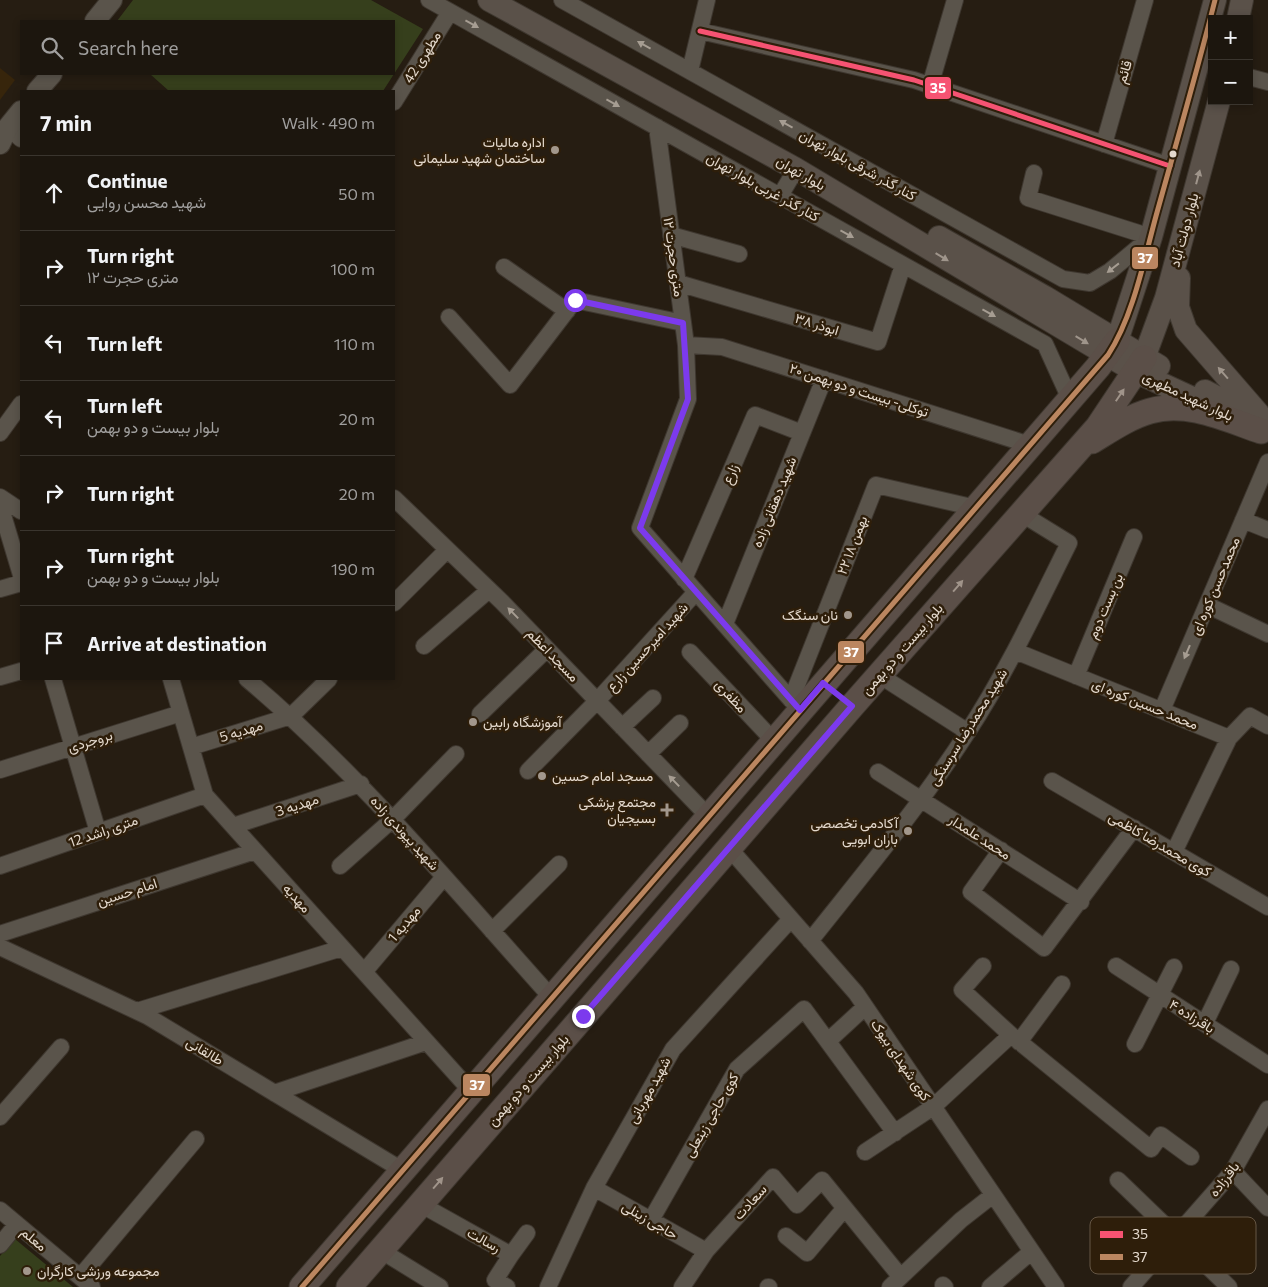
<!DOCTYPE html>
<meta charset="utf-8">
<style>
body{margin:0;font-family:Commissioner,Vazirmatn,sans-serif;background:#251f17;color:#f1f3f6}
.controls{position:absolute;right:15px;top:15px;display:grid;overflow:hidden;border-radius:0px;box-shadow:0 2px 8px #0003}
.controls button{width:45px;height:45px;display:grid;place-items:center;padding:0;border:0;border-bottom:1px solid #3a352e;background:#1c160e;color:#f1f3f6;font:25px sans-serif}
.stop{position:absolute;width:15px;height:15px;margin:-11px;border:4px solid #7c3aed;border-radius:50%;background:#fff}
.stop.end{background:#7c3aed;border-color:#fff;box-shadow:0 1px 5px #0008}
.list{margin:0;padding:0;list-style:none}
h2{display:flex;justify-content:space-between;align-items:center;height:65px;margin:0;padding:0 20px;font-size:21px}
h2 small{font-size:16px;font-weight:400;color:#a09f9e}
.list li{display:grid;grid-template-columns:32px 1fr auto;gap:15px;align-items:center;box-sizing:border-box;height:75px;padding:0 20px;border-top:1px solid #3a352e}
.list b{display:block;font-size:19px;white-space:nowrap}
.list p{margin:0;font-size:16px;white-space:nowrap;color:#a09f9e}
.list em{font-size:16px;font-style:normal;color:#a09f9e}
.icon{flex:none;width:28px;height:28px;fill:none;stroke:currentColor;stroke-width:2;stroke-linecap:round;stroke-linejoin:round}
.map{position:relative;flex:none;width:1268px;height:1287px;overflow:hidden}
.search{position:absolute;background:#1c160e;box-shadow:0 2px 8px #0003;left:20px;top:20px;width:375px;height:55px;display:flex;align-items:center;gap:12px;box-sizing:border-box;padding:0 18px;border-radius:0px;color:#a09f9e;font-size:19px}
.panel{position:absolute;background:#1c160e;box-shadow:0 2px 8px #0003;left:20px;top:90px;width:375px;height:590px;border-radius:0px}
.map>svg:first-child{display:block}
.built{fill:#37250b}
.green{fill:#363f1c}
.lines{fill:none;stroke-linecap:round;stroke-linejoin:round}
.minor-casing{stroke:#3e372f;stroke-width:18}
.tertiary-casing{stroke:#3e372f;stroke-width:22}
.secondary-casing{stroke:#3e372f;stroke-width:24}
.primary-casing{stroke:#3e372f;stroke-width:27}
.minor{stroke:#5a544b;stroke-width:16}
.tertiary{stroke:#5a544b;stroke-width:20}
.secondary{stroke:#5a5149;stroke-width:22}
.primary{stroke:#5b4f48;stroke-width:25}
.bus-1-casing{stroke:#2e1e0a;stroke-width:9}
.bus-2-casing{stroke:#2e1e0a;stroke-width:9}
.bus-1{stroke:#f65372;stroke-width:5}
.bus-2{stroke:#bb8660;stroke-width:5}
.oneway{fill:#a69d92}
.oneway2{fill:#9f958b}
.oneway3{fill:#a0948a}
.route{stroke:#7c3aed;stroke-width:6}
.poi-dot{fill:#a2978c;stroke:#2e1e0a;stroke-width:2}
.bus-dot{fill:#e4d9cd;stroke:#2e1e0a;stroke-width:2}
.labels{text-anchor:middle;stroke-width:5;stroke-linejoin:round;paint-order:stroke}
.street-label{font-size:14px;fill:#e4d9cd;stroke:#2e1e0a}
.poi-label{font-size:14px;fill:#e4d9cd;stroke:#2e1e0a;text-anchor:end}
.key{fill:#2e1e0a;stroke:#655644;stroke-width:1}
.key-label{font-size:14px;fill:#e4d9cd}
.line-badge{stroke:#2e1e0a;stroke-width:2}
.badge-label{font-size:14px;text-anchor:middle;font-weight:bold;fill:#fff}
</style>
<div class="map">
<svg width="1268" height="1287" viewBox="0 0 1268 1287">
<rect width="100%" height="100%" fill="#261d12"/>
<path class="built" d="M0 68 15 80 0 100Z"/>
<path class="green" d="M133 0H371L423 29 383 91H169L150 74H394V21H117Z
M15 1239 73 1287H0V1256Z"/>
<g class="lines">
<defs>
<path id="minor" d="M429 0 1045 344 1070 399
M562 0 1063 279 1090 283 1110 271 1151 237
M700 31 914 80 1170 166
M690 71 707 0
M1249 77 1268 82
M930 86 955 0
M394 102 450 12
M8 127 21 139
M657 127 686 345 688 399 640 528 800 710
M1104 144 1145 0
M1034 173 1028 198 1151 237
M780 196 796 169
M671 235 739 254
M504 267 567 311
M678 283 878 342 903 265
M449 317 510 385 575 300 683 323
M686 345 722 347 1030 445
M0 433 21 404
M0 497 21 511
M394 498 502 602 708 816
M0 505 21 575
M1243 520 1268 530
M684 579 755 415 802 433
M0 589 21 583
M394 603 447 550
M1207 605 1268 634
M725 624 824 379
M424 646 489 590
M1015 651 1229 738 1250 716 1268 726
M690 652 773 740
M879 675 968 732
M1076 676 1134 537
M0 677 21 671
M53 679 98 832
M171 679 205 795 471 1091
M247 679C360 774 453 888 551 997
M791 700 876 485 976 508
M1162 710 1268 462
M480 714 547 649
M622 727 653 698
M191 747 291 716 329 679
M648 754 680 723
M0 770 181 713
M528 771 597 701 696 592
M878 772 1081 902
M1052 781 1268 907
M233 826 361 784
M729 848 856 993 1056 1287
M1001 850 971 892 1044 948 1134 828
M1174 852 1229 738
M0 866 205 795
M340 866 393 819 456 754
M492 931 559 864
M0 934 255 851
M810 941C864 873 920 806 967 733 1007 672 1037 607 1069 543L1022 514
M0 947 147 1016 402 1170
M983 966 962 990 1011 1035
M1116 966 1268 1065
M364 972 444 877
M137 1011 342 948
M1205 1023 1231 969
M828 1041 865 1007
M1019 1042 1062 984
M1135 1044 1174 967
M274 1093 426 1042
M0 1117 61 1047
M865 1152 933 1107 1011 1035 1151 1149 1161 1135 1191 1157
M1233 1171 1268 1208
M1118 1180 1229 1287
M594 1188 706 1251
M420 1204 511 1255 495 1280 507 1287
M0 1210 92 1287
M651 1220 737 1069 804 1009 895 1133
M786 1236 807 1253 844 1209
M0 1245 17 1224
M380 1250 440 1287
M511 1255 527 1233
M80 1277 196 1139
M943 1285 945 1287
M548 1287 594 1188 673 1049 791 919
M682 1287 706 1251 773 1177 797 1205 822 1180 900 1276
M768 1287H769
M890 1287 961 1220 993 1195
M990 1287 1031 1252
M1131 1287 1233 1171 1268 1109"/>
<path id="tertiary" d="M95 21 112 0
M37 91 52 74
M0 144 8 127 21 111"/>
<path id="secondary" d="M489 0 796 169 1136 372 1216 409
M1238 19 1242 0
M939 237 1045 297 1159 366
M1179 278 1178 307 1186 330 1258 413
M1117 341 1151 237 1215 0
M1144 358 1166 298 1219 101
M1205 391 1268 424"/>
<path id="primary" d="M1092 441C1110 430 1129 417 1150 411 1187 400 1226 419 1261 431
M302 1287 1098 367 1117 341
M349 1287 852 706 1098 427 1144 358"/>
</defs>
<use href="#minor" class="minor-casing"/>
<use href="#tertiary" class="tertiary-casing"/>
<use href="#secondary" class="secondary-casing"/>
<use href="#primary" class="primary-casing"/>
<use href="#minor" class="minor"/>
<use href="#tertiary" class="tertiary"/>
<use href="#secondary" class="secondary"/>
<use href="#primary" class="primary"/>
<defs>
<path id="bus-1" d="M700 31 914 80 1170 166"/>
<path id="bus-2" d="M302 1287 1108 355C1133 317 1144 260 1156 216 1176 144 1197 72 1215 0"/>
</defs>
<use href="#bus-1" class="bus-1-casing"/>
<use href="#bus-2" class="bus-2-casing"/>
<use href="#bus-1" class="bus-1"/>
<use href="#bus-2" class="bus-2"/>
</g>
<defs><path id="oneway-solid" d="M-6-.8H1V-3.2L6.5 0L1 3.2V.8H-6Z" transform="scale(1.25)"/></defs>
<g class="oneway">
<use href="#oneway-solid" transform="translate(472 24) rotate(29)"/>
<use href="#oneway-solid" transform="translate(644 45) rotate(-151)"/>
<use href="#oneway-solid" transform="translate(613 103) rotate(29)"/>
<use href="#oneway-solid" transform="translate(786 124) rotate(-151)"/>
<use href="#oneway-solid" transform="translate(847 234) rotate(29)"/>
<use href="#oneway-solid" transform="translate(1113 268) rotate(142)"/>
<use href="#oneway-solid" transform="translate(989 313) rotate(29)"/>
<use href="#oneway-solid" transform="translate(513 613) rotate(-134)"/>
<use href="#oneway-solid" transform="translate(1187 652) rotate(113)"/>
<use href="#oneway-solid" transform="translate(674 781) rotate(-134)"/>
</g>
<g class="oneway2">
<use href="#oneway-solid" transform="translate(1198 177) rotate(-75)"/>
<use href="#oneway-solid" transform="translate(942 257) rotate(31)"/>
<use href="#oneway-solid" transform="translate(1082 340) rotate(31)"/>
<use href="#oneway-solid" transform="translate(1223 373) rotate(-131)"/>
</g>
<g class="oneway3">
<use href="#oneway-solid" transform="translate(1120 395) rotate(-56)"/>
<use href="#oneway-solid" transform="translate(958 586) rotate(-49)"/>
<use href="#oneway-solid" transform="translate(438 1183) rotate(-49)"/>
</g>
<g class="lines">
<path class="route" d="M575 300 683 323 688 399 640 528 800 710 823 683 852 706 583 1016"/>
</g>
<g class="poi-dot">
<circle cx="555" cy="150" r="5"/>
<circle cx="848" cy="615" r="5"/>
<circle cx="473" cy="722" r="5"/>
<circle cx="542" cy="776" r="5"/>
<path d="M664.5 802.5h5v5h5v5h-5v5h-5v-5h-5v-5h5z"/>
<circle cx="908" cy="831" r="5"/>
<circle cx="27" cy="1271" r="5"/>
</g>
<circle class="bus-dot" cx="1173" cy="154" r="4.5"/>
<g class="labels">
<g class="street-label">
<text transform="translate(422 57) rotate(-58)" y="5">مطهری 42</text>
<text transform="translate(1124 72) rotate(-74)" y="5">قائم</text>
<text transform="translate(858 165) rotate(29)" y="5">کنار گذر شرقی بلوار تهران</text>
<text transform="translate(801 173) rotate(30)" y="5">بلوار تهران</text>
<text transform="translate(763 187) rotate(29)" y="5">کنار گذر غربی بلوار تهران</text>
<text transform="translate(1184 230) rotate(-75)" y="5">بلوار دولت آباد</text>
<text transform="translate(674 257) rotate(82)" y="5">۱۲ متری حجرت</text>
<text transform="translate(817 324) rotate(17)" y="5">۳۸ ابوذر</text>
<text transform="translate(859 390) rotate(18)" y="5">توکلی- بیست و دو بهمن ۲۰</text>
<text transform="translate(1188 396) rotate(25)" y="5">بلوار شهید مطهری</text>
<text transform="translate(730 474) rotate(-67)" y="5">زارع</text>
<text transform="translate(774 502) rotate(-68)" y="5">شهید دهقانی زاده</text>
<text transform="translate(852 545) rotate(-69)" y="5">۲۲ بهمن ۱۸</text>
<text transform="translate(1215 586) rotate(-67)" y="5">محمدحسن کوره ای</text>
<text transform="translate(1105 606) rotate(-67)" y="5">بن بست دوم</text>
<text transform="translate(647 647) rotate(-48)" y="5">شهید امیرحسین زارع</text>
<text transform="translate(902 649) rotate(-49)" y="5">بلوار بیست و دو بهمن</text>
<text transform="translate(553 655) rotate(46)" y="5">مسجد اعظم</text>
<text transform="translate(731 696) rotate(47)" y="5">مظفری</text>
<text transform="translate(1145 704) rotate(22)" y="5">محمد حسین کوره ای</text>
<text transform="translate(968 727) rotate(-58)" y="5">شهید محمدرضا سرسنگی</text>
<text transform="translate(241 731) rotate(-17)" y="5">مهدیه 5</text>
<text transform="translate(90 741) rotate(-17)" y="5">بروجردی</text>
<text transform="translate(297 805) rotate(-18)" y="5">مهدیه 3</text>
<text transform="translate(103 831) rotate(-19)" y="5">12 متری راشد</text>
<text transform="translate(405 833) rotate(48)" y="5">شهید پیوندی زاده</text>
<text transform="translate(980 837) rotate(33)" y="5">محمد علمدار</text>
<text transform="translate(1160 844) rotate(30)" y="5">کوی محمدرضا کاظمی</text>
<text transform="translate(127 892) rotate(-18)" y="5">امام حسین</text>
<text transform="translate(297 898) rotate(48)" y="5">مهدیه</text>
<text transform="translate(404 924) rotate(-50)" y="5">مهدیه 1</text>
<text transform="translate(1192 1016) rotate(32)" y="5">باقرزاده ۴</text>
<text transform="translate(205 1051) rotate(31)" y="5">طالقانی</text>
<text transform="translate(901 1060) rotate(56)" y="5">کوی شهدای بیوک</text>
<text transform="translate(528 1080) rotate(-49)" y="5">بلوار بیست و دو بهمن</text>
<text transform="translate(649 1090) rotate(-61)" y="5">شهید مهربانی</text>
<text transform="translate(711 1115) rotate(-60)" y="5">کوی حاجی زینعلی</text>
<text transform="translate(1224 1179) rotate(-52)" y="5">باقرزاده</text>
<text transform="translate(750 1202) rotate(-48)" y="5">سعادت</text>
<text transform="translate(650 1220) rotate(30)" y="5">حاجی زینلی</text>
<text transform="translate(34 1239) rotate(40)" y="5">معلم</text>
<text transform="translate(484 1240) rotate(29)" y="5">رسالت</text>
</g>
<g class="poi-label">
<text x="545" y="147">اداره مالیات<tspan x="545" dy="16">ساختمان شهید سلیمانی</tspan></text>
<text x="838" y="620">نان سنگک</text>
<text x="483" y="727" text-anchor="start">آموزشگاه رابین</text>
<text x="552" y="781" text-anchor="start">مسجد امام حسین</text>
<text x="656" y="807">مجتمع پزشکی<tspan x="656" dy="16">بسیجیان</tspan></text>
<text x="898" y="828">آکادمی تخصصی<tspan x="898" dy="16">باران ابویی</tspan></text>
<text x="37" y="1276" text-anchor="start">مجموعه ورزشی کارگران</text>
</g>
</g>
<rect x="1090" y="1217" width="166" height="57" rx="8" class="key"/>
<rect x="1100" y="1231" width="23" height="7" fill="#f65372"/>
<rect x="1100" y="1254" width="23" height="6" fill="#bb8660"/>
<g class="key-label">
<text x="1132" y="1239">35</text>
<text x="1132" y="1262">37</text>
</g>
<g class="line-badge">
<rect x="924" y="76" width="28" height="24" rx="5" fill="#f65372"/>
<rect x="1131" y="246" width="28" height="24" rx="5" fill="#bb8660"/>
<rect x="837" y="640" width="28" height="24" rx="5" fill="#bb8660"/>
<rect x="462" y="1073" width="29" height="24" rx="5" fill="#bb8660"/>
</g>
<g class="badge-label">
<text x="938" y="93">35</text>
<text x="1145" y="263">37</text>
<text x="851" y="657">37</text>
<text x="477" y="1090">37</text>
</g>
</svg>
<div class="controls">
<button>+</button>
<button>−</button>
</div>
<div class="stop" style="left:575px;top:300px"></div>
<div class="stop end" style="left:583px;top:1016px"></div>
<div class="search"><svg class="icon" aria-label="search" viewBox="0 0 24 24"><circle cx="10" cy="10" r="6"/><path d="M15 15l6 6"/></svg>Search here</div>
<section class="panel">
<h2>7 min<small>Walk · 490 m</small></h2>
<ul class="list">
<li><svg class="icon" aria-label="ahead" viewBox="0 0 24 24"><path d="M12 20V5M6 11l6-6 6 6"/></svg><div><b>Continue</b><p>شهید محسن روایی</p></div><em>50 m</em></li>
<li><svg class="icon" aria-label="right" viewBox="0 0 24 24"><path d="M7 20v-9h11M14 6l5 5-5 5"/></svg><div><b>Turn right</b><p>۱۲ متری حجرت</p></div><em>100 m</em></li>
<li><svg class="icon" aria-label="left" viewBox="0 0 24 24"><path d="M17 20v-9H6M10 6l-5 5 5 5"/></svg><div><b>Turn left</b></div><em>110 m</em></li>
<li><svg class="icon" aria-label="left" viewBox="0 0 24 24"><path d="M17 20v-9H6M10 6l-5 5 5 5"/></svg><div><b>Turn left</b><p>بلوار بیست و دو بهمن</p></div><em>20 m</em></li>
<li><svg class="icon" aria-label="right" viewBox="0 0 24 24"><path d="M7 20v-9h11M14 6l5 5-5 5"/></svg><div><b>Turn right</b></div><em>20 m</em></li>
<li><svg class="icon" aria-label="right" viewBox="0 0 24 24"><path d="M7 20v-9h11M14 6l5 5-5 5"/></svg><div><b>Turn right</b><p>بلوار بیست و دو بهمن</p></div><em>190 m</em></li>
<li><svg class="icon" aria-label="arrive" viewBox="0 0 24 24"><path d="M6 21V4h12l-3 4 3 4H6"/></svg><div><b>Arrive at destination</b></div></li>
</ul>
</section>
</div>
